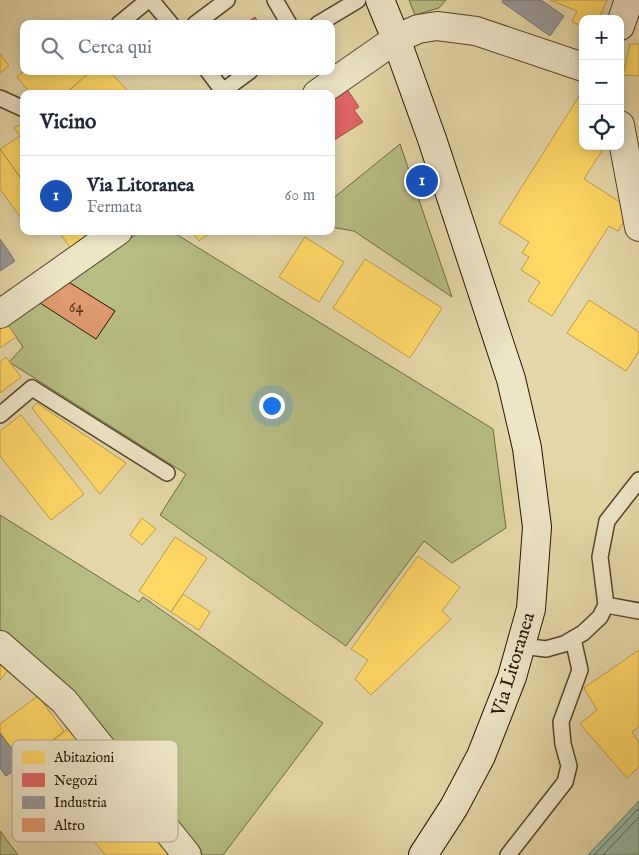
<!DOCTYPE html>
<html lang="it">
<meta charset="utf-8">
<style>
body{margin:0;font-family:"IM FELL English",serif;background:#f2f2f3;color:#1f2937}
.controls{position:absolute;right:15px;top:15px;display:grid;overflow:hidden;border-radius:10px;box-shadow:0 2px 12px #0003}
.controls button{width:45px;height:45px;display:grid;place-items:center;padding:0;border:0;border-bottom:1px solid #e0e1e3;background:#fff;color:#1f2937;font:25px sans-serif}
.you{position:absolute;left:271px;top:405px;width:18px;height:18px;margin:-12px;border:4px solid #fff;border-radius:50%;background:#1a73e8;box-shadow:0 0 0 8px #1a73e833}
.badge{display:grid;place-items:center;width:32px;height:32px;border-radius:50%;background:#b45309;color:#fff;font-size:16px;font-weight:700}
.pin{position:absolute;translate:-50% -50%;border:2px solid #fff;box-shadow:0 1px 5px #0006}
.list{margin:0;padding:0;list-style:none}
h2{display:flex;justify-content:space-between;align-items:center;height:65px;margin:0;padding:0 20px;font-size:21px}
h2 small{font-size:16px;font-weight:400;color:#747a83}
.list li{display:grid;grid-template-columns:32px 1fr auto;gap:15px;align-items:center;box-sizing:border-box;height:80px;padding:0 20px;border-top:1px solid #e0e1e3}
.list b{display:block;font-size:19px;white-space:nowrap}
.list p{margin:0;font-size:16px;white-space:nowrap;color:#747a83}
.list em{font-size:16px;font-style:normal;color:#747a83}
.icon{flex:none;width:28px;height:28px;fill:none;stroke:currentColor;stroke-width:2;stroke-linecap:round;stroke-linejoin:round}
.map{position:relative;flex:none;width:639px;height:855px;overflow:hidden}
.search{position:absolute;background:#fff;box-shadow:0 2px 12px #0003;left:20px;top:20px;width:315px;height:55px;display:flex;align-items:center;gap:12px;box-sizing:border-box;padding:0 18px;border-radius:10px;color:#747a83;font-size:19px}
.panel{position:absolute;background:#fff;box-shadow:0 2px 12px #0003;left:20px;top:90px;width:315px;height:145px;border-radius:10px}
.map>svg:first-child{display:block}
.green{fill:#b8bd85;stroke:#6e6844}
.water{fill:#96baa6;stroke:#687765}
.homes{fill:#ffd966;stroke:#bd9e49}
.shops{fill:#e06666;stroke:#a84d49}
.industry{fill:#999;stroke:#76716c}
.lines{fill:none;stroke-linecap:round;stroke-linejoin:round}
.shore{stroke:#5d6655;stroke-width:1}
.building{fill:#e09a71;stroke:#241304}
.lane-casing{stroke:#54442d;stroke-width:18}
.street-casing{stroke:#54442d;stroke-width:30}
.secondary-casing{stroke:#241304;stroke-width:30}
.lane{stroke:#eee5c7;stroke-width:15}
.street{stroke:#eee5c7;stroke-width:28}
.secondary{stroke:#eee5c7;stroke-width:28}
.labels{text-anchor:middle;stroke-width:5;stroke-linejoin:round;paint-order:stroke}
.number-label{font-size:16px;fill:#53351f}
.street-label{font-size:19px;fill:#241304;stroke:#eee5c7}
.key{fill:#eee5c7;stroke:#b1a68c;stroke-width:1}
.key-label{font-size:14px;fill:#241304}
</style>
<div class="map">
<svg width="639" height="855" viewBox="0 0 639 855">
<rect width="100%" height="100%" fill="#e5d7a9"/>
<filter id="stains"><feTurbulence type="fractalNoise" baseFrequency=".004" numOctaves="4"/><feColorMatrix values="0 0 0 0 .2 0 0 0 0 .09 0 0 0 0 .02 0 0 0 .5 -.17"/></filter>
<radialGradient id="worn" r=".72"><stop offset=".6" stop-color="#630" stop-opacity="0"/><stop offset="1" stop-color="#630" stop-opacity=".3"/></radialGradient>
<path class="green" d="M409 0H446L439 8 415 15Z
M400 144 452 297 354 231 331 227V200Z
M141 231H171L493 429 506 528 452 563 424 541 346 646 160 515 186 474 9 362 23 347 6 322Z
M0 515 139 602 143 597 323 723 223 855H196L0 634Z
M0 831 18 855H0Z"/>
<path class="water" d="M639 801V855H588Z"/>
<path class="homes" d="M550 0H607L599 19H583V26L572 22 577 11Z
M630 44H639V76L623 75Z
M0 54 9 66 0 73Z
M24 71H91L65 94H31L17 77Z
M91 71H109L129 92 126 94H65Z
M581 93 583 94V146H605L584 179 626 206 627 216 618 231 609 226 552 316 528 301 540 282 521 270 529 257 522 253 529 242 499 223Z
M24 122V141L14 128Z
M20 136 24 141V183L0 149Z
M0 149 24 183V214L20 217 0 189Z
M58 231H82L85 236 70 247Z
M192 231H213L199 241Z
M305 237 344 262 319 302 279 277Z
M365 259 442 308 410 358 333 308Z
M589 300 639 332V351L626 371 567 333Z
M6 322 16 337 0 348V326Z
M6 357 21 377 0 393V362Z
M37 403 126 463 100 494 32 408Z
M21 415 84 494 51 520 0 456V431Z
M142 518 156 529 142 545 130 535Z
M175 537 207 558 171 612 139 591Z
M418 556 460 587 442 611 451 619 371 695 355 679 368 660 351 649Z
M183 594 210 612 199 630 171 612Z
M639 650V727L632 732 639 742V767L627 778 580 724 597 710 584 688Z
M0 660 9 669 0 680Z
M38 696 64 731 23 764 0 733V724Z
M69 728 105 774 58 810 23 764Z
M136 803 174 855H105L90 836Z"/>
<path class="shops" d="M255 17 259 24H245Z
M347 89 359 107 354 110 363 122 331 142V99Z"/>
<path class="industry" d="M503 0H541L564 16 550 36 502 2Z
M0 239 15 261 0 271Z
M0 733 23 764 6 776 0 768Z"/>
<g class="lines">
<path class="shore" d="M594 855 639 808
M603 855 639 817"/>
</g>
<path class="building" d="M67 281 115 311 96 339 37 301Z"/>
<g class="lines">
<defs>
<path id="lane" d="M151 0 171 24
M275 0 289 24
M119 24 148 0
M195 24 227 0
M318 24 358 0
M208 71 223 91 250 71
M0 98 24 109
M0 415 32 388 167 473
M606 605 639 611
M522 646 546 649 564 644 583 633 600 617 606 605 600 557 607 521 639 480
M508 855 565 782 569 766 563 744 561 722 580 670 573 639"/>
<path id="street" d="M620 26 629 0
M317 94 396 39 418 29 437 26 476 31 583 67
M620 125 639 227
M0 314 118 231
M0 645 64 701 187 855"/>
<path id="secondary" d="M380 0 396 39 432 139 511 379 527 448 537 527 531 609 512 677 481 756 454 807 423 855"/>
</defs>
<use href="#lane" class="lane-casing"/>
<use href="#street" class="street-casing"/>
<use href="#secondary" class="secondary-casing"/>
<use href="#lane" class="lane"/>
<use href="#street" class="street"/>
<use href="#secondary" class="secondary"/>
</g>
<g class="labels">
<g class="number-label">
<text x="76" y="312">64</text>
</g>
<g class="street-label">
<text transform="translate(512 664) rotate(-73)" y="7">Via Litoranea</text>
</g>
</g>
<rect x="12" y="740" width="166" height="102" rx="8" class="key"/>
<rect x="22" y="751" width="23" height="13" fill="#ffd966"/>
<rect x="22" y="773" width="23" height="14" fill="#e06666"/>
<rect x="22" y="796" width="23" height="13" fill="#999"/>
<rect x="22" y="818" width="23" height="14" fill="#e09a71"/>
<g class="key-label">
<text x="54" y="762">Abitazioni</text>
<text x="54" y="785">Negozi</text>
<text x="54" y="807">Industria</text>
<text x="54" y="830">Altro</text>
</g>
<rect width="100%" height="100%" filter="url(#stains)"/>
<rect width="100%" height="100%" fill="url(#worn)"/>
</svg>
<div class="controls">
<button>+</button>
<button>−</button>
<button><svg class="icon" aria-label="locate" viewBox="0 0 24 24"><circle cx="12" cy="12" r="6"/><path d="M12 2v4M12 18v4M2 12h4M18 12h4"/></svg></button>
</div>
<div class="you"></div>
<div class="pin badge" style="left:422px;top:181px;background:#1a4fb4">1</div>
<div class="search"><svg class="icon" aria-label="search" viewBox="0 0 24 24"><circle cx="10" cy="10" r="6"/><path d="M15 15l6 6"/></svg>Cerca qui</div>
<section class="panel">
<h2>Vicino<small></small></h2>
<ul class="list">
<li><span class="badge" style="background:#1a4fb4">1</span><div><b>Via Litoranea</b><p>Fermata</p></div><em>60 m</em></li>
</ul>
</section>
</div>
